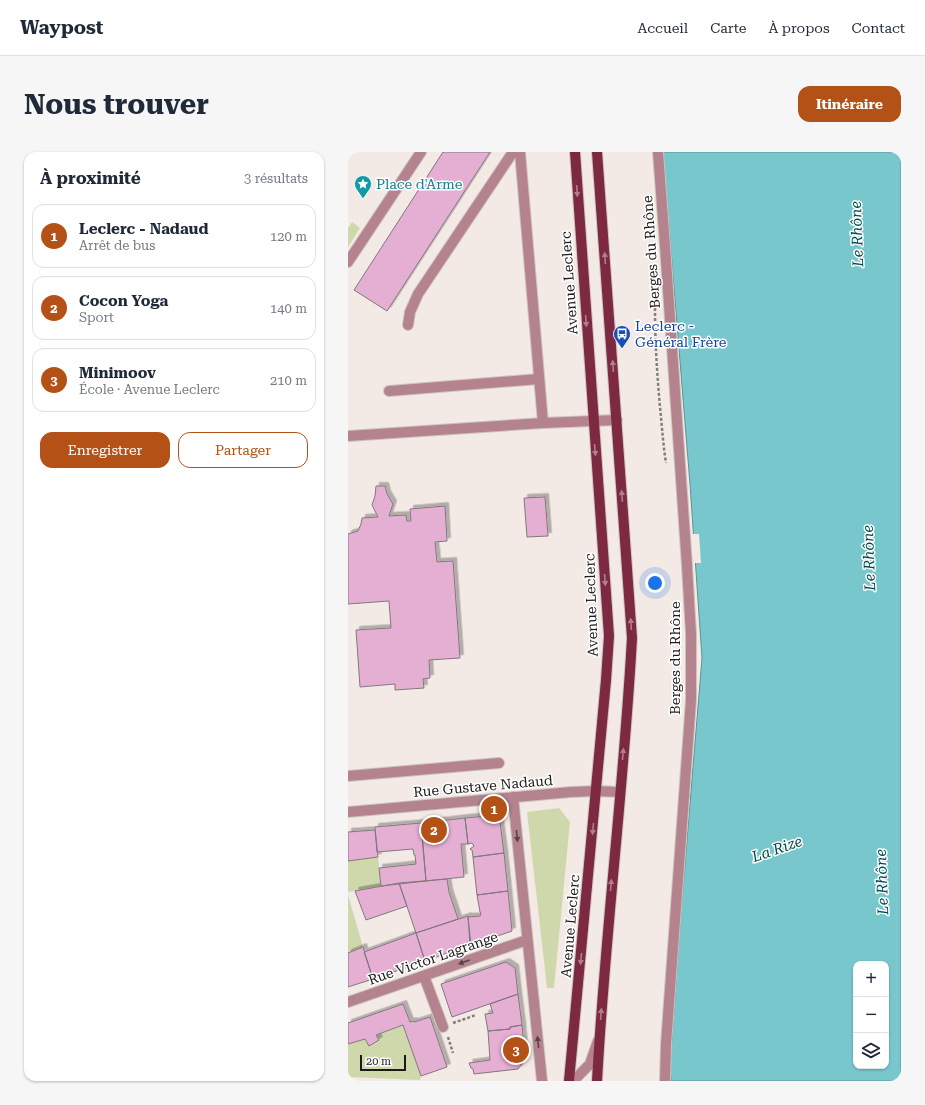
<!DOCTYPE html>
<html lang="fr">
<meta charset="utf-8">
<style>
body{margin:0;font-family:"Roboto Serif",serif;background:#f6f6f7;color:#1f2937}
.controls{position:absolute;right:12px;bottom:12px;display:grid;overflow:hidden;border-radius:8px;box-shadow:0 1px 3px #0004}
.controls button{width:36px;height:36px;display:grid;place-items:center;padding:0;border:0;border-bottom:1px solid #e0e1e3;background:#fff;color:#1f2937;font:20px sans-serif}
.scale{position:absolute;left:12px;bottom:10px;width:46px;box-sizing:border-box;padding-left:4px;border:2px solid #1d1918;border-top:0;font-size:11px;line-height:14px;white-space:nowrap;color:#1d1918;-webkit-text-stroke:3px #fff;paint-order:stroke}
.you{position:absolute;left:307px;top:431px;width:14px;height:14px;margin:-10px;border:3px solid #fff;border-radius:50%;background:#1a73e8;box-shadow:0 0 0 6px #1a73e833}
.badge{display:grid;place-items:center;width:26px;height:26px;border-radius:50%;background:#b35116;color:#fff;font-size:13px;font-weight:700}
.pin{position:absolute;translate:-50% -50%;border:2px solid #fff;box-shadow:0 1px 4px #0006}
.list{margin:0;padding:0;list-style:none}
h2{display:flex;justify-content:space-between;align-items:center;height:52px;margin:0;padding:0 16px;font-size:17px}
h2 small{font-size:13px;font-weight:400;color:#747a83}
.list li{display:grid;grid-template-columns:26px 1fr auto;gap:12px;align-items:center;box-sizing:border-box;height:64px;margin:0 8px 8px;padding:0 8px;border:1px solid #e0e1e3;border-radius:12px}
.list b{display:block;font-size:15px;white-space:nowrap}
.list p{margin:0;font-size:13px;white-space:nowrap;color:#747a83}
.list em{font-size:13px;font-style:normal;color:#747a83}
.actions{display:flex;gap:8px;padding:12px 16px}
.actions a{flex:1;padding:9px 0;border:1px solid #b35116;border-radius:12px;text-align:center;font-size:14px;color:#b35116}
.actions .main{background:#b35116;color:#fff}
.icon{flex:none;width:22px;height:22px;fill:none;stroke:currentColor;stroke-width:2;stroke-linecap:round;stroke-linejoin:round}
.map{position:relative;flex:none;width:553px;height:929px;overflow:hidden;border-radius:12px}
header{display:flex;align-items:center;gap:24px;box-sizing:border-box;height:56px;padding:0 20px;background:#fff;border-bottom:1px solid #e0e1e3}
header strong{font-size:19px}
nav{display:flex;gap:22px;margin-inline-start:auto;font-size:14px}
.intro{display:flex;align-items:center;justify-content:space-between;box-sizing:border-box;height:96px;padding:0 24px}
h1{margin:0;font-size:28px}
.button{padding:10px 18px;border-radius:12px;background:#b35116;color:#fff;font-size:14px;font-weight:700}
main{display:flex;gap:24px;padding:0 24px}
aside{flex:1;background:#fff;border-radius:12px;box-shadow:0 1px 3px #0004}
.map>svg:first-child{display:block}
.green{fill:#ced8ab}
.water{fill:#78c7cc;stroke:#5d9396;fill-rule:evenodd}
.pier{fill:#f4eae5}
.building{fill:#e5afd3;stroke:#80787d;filter:url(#shadow)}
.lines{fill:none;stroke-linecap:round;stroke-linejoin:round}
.minor-casing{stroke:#cdc4c0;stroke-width:12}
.major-casing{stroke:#cdc4c0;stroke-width:12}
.path{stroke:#847d7b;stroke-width:2.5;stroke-dasharray:3 2;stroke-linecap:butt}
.minor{stroke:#b4838d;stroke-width:10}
.major{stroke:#7c2941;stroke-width:10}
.oneway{fill:#b07f8d}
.oneway2{fill:#594347}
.labels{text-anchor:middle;stroke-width:3;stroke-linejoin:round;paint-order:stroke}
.culture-label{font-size:14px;fill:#0d838f;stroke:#fff;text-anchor:start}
.street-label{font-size:14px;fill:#1d1918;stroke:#fff}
.transit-label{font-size:14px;fill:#164399;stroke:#fff;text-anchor:start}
.water-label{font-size:15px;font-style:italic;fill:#004b4f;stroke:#fff}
</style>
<header>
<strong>Waypost</strong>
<nav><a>Accueil</a><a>Carte</a><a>À propos</a><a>Contact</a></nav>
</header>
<div class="intro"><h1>Nous trouver</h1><a class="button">Itinéraire</a></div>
<main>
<aside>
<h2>À proximité<small>3 résultats</small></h2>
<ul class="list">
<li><span class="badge">1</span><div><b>Leclerc - Nadaud</b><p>Arrêt de bus</p></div><em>120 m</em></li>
<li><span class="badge">2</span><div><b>Cocon Yoga</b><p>Sport</p></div><em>140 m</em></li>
<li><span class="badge">3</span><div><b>Minimoov</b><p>École · Avenue Leclerc</p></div><em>210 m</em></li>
</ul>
<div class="actions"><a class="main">Enregistrer</a><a>Partager</a></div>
</aside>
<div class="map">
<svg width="553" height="929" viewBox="0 0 553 929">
<defs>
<filter id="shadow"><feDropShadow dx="3.5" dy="-3.5" stdDeviation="0" flood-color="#0004"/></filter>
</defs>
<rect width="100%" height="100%" fill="#f4eae5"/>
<path class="green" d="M4 70 12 76 0 95V76Z
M211 656 222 670 206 836H199L179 660Z
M30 705 33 734 0 740V709Z
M0 743 15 795 0 801Z
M55 873 73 924 72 928 0 925V892L17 887 21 893 31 888 28 883Z"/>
<path class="water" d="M315 0H553V929H323L322 914 333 761 354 506 342 332ZM508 812H538V914H508Z"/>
<path class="pier" d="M344 382H351L353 411H345Z"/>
<path class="building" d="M95 0H142L39 159 6 138Z
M28 334H37L39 342 45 352 41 364 58 363 59 369H63L62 357 97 354 99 389 87 390 89 410 105 409 112 506 81 508 82 526 75 527 76 536 47 538V532L12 535 8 478 43 476 41 449 0 452V382L10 379 13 372 14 366 30 365 24 353 27 344Z
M197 345 200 384 179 385 176 346Z
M151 663 156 701 125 705 124 698 122 697 126 694 124 691 120 692 117 666Z
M117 666 120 692H113L116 725 78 729 73 671Z
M73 671 78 729 33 734 31 716 68 712 67 703H66L65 697 29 700 27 675Z
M27 678 30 705 0 709V680Z
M156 701 160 739 129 743 125 705Z
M99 727 101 740 110 767 68 781 51 731Z
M51 731 59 754 18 768 7 739Z
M160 739 164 779 123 793 120 765 132 764 133 761 132 760 129 743Z
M120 764 122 793 77 809 68 781Z
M68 781 77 809 25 827 16 800Z
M15 795 25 827 0 835V801Z
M158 810 167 816 170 842 104 865 93 832Z
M170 842 174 873 162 875V877L140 879 137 862 145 861 142 852Z
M55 852 62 870 65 869 66 870 82 865 99 915 73 924 55 873 28 883 31 888 21 894 17 887 0 892V871Z
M174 873 177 907 170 917 126 922 125 917 123 916 121 911 142 908 140 879 162 877V875Z"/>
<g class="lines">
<defs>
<path id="minor" d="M172 0 195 271
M310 0 317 94 339 414 343 482V548L318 892 317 929
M0 110 73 0
M60 173 62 160 70 142 165 0
M41 239 191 227
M0 284 195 271 269 268
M0 624 151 611
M165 645 194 929
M0 660 223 640 248 639 272 640
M76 824 95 875
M0 850 179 788
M225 929 242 912 250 889"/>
<path id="major" d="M221 929 258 528 261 484 227 0
M249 929C257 781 276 634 284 486L249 0"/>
</defs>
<use href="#minor" class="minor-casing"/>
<use href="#major" class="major-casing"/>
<path class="path" d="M307 156C307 189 309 222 312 255 314 274 315 292 318 311
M105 871 128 863
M100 885 105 901"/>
<use href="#minor" class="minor"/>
<use href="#major" class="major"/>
</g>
<defs><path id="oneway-solid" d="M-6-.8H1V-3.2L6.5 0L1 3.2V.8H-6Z"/></defs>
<g class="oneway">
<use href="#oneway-solid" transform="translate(229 39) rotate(86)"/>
<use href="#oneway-solid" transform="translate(257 106) rotate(-94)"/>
<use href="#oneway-solid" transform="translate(238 169) rotate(86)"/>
<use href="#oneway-solid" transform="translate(265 214) rotate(-94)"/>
<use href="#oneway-solid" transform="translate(247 298) rotate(85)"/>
<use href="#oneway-solid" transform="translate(274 344) rotate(-94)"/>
<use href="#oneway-solid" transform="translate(257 428) rotate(86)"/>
<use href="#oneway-solid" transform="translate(283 472) rotate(-94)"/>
<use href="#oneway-solid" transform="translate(275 602) rotate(-85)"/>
<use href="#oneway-solid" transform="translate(245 677) rotate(95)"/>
<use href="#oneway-solid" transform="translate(263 733) rotate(-85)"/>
<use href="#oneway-solid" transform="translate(233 807) rotate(95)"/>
<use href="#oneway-solid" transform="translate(253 862) rotate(-86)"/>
</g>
<g class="oneway2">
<use href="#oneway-solid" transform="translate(169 684) rotate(84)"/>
<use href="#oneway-solid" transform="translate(116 810) rotate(160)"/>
<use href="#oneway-solid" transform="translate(190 890) rotate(-96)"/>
</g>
<defs>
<symbol id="sight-pin" viewBox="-11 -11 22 30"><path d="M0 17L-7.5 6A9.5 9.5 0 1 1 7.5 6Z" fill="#0f9aa8" stroke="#fff"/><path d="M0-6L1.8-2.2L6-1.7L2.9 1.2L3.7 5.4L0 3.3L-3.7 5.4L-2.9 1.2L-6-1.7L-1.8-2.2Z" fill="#fff"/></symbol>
<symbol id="bus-pin" viewBox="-11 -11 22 30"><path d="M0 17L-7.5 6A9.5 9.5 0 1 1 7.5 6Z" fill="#1a4fb4" stroke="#fff"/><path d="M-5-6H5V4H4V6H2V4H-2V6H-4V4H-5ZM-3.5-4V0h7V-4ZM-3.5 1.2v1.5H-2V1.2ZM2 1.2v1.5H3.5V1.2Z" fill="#fff"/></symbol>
</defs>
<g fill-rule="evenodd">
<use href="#sight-pin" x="5" y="22" width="20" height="27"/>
<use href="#bus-pin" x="264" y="172" width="20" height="27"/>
</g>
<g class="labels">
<g class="culture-label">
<text x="28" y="37">Place d'Arme</text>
</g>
<g class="street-label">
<text transform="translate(303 100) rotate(-94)" y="5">Berges du Rhône</text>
<text transform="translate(221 131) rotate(-94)" y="5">Avenue Leclerc</text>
<text transform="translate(243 453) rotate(-92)" y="5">Avenue Leclerc</text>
<text transform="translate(327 506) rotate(-90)" y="5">Berges du Rhône</text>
<text transform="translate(135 634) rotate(-5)" y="5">Rue Gustave Nadaud</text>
<text transform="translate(222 774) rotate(-85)" y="5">Avenue Leclerc</text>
<text transform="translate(85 806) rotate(-19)" y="5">Rue Victor Lagrange</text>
</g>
<g class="transit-label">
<text x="287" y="179">Leclerc -<tspan x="287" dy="16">Général Frère</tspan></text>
</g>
<g class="water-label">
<text transform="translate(509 82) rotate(-92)" y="5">Le Rhône</text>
<text transform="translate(521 406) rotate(-92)" y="5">Le Rhône</text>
<text transform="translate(429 697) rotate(-19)" y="5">La Rize</text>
<text transform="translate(534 730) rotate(-92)" y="5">Le Rhône</text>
</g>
</g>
</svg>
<div class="controls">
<button>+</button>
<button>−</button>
<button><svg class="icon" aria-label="layers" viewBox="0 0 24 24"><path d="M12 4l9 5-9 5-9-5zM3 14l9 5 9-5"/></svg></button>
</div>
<div class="scale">20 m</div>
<div class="you"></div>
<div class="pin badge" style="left:146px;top:657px">1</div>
<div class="pin badge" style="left:86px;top:678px">2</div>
<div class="pin badge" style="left:168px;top:898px">3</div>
</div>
</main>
